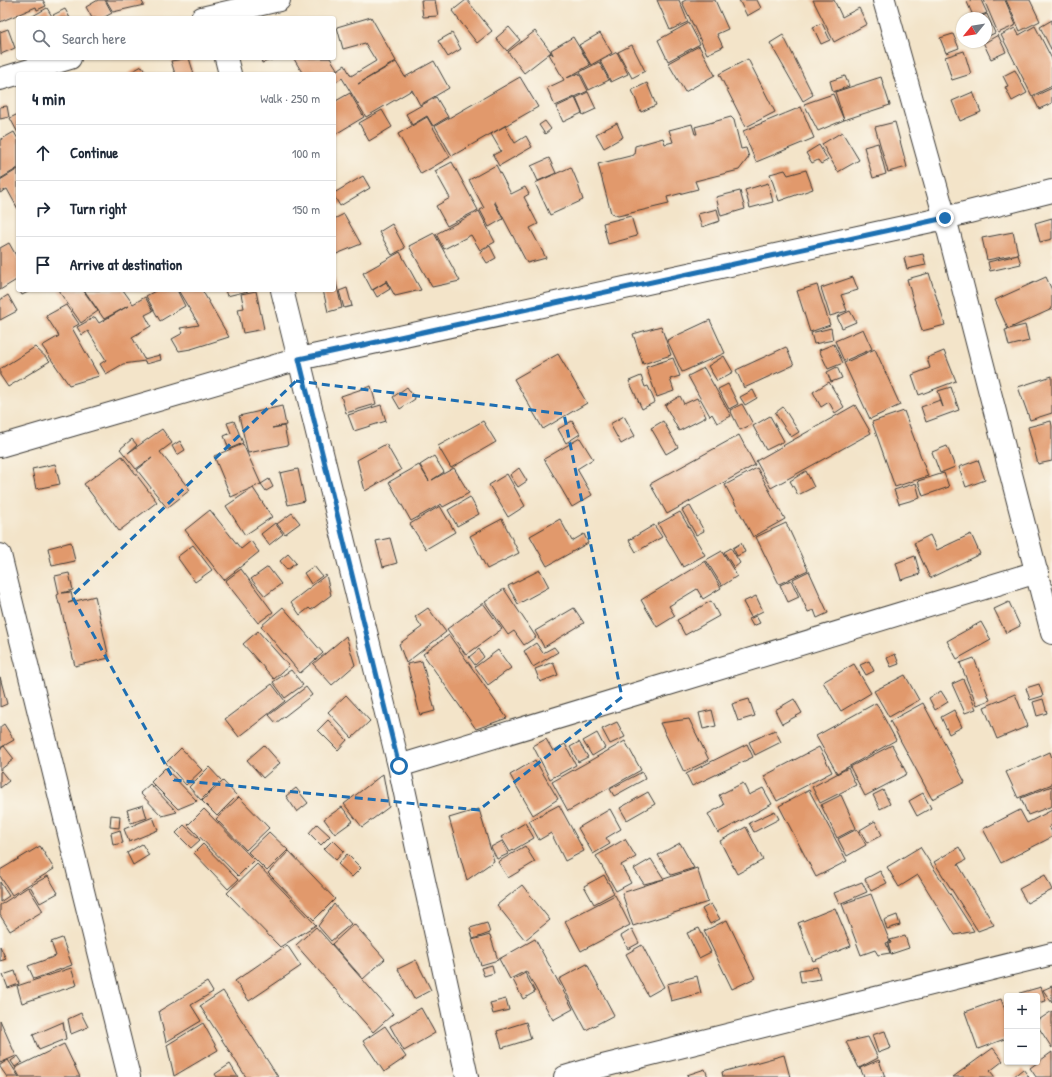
<!DOCTYPE html>
<meta charset="utf-8">
<style>
body{margin:0;font-family:"Patrick Hand",sans-serif;background:#f2f2f3;color:#1f2937}
.controls{position:absolute;right:12px;bottom:12px;display:grid;overflow:hidden;border-radius:4px;box-shadow:0 1px 3px #0004}
.controls button{width:36px;height:36px;display:grid;place-items:center;padding:0;border:0;border-bottom:1px solid #e0e1e3;background:#fff;color:#1f2937;font:20px sans-serif}
.compass{position:absolute;left:956px;top:12px;width:36px;height:36px;border-radius:50%;background:#fff;box-shadow:0 1px 3px #0004;rotate:240deg}
.stop{position:absolute;width:12px;height:12px;margin:-9px;border:3px solid #1f6fb2;border-radius:50%;background:#fff}
.stop.end{background:#1f6fb2;border-color:#fff;box-shadow:0 1px 4px #0008}
.list{margin:0;padding:0;list-style:none}
h2{display:flex;justify-content:space-between;align-items:center;height:52px;margin:0;padding:0 16px;font-size:17px}
h2 small{font-size:13px;font-weight:400;color:#747a83}
.list li{display:grid;grid-template-columns:26px 1fr auto;gap:12px;align-items:center;box-sizing:border-box;height:56px;padding:0 16px;border-top:1px solid #e0e1e3}
.list b{display:block;font-size:15px;white-space:nowrap}
.list em{font-size:13px;font-style:normal;color:#747a83}
.icon{flex:none;width:22px;height:22px;fill:none;stroke:currentColor;stroke-width:2;stroke-linecap:round;stroke-linejoin:round}
.map{position:relative;flex:none;width:1052px;height:1077px;overflow:hidden}
.search{position:absolute;background:#fff;box-shadow:0 1px 3px #0004;left:16px;top:16px;width:320px;height:44px;display:flex;align-items:center;gap:10px;box-sizing:border-box;padding:0 14px;border-radius:4px;color:#747a83;font-size:15px}
.panel{position:absolute;background:#fff;box-shadow:0 1px 3px #0004;left:16px;top:72px;width:320px;height:220px;border-radius:4px}
.map>svg:first-child{display:block}
.building{fill:#e1996c}
.lines{fill:none;stroke-linecap:round;stroke-linejoin:round}
.street-casing{stroke:#3c3a36;stroke-width:24}
.street{stroke:#fff;stroke-width:22}
.route{stroke:#1f6fb2;stroke-width:5}
.marked{fill:none;stroke:#1f6fb2;stroke-width:3;stroke-dasharray:8 5;stroke-linejoin:round}
</style>
<div class="map">
<svg width="1052" height="1077" viewBox="0 0 1052 1077">
<rect width="100%" height="100%" fill="#fbf7ec"/>
<filter id="ink" filterUnits="userSpaceOnUse"><feTurbulence type="fractalNoise" baseFrequency=".025" numOctaves="2"/><feDisplacementMap in="SourceGraphic" scale="8" xChannelSelector="R" yChannelSelector="G"/><feConvolveMatrix kernelMatrix="1 2 1 2 8 2 1 2 1" color-interpolation-filters="sRGB"/></filter>
<filter id="wash" filterUnits="userSpaceOnUse"><feTurbulence type="fractalNoise" baseFrequency=".012" numOctaves="4" result="noise"/><feDisplacementMap in="SourceGraphic" scale="16" xChannelSelector="R" yChannelSelector="G"/><feGaussianBlur stdDeviation="0.9" result="paint"/><feColorMatrix in="noise" values="0 0 0 0 0 0 0 0 0 0 0 0 0 0 0 0 0 1.4 0 .05"/><feComposite in="paint" operator="in"/></filter>
<g filter="url(#wash)">
<rect width="100%" height="100%" fill="#f3e4c9"/>
<g id="blocks">
<path class="building" d="M0 0H43L46 6 37 10 36 7 0 22Z
M98 0H105L112 13 103 18H92L86 7Z
M106 0H141L144 5 113 12Z
M421 0H435L438 16 423 17Z
M466 0H467L492 31 477 43 452 11Z
M657 0H679L688 22 670 30Z
M686 0H715L728 29 717 34 723 47 707 54 682 2Z
M739 0H757L761 8 747 16Z
M813 0H834L842 17 859 8 867 24 834 42Z
M972 0H981L987 13 974 18 967 2Z
M984 0H1005L1016 25 998 33Z
M1006 0H1030L1040 21 1020 31Z
M47 8 53 18H32L31 17Z
M65 9 70 18H55L53 15Z
M987 14 995 33 986 37V18H978Z
M371 17 396 61 358 84 396 62 405 77 434 61 449 88 420 105 412 90 366 117 342 78 334 83V74H331L345 65 351 76 376 61 365 43 343 49 337 27Z
M1052 20V51L1040 27Z
M689 23 700 44 668 61 658 40Z
M822 23 830 40 821 44 813 27Z
M1035 26 1052 59V86L1032 96 1001 35 1015 28 1019 35Z
M509 27 520 40 507 51 496 38Z
M8 29 15 48 1 54 0 32Z
M535 31 551 52 524 73 508 52Z
M452 33 461 49 448 57 438 41Z
M600 33 612 53 591 65 579 45Z
M953 34 959 48 946 53 940 38Z
M783 35 813 95 803 101 770 43Z
M998 35 1006 52 991 59 983 42H986Z
M573 37 590 65 567 78 579 73 588 91 555 106 547 88 564 80 549 54 552 53 553 55 551 50Z
M632 45 645 71 632 78 618 52Z
M699 46 715 75 685 92 668 63Z
M964 51 971 74 952 80 945 57Z
M617 52 628 74 611 82 600 61Z
M189 58 194 74H175L171 61Z
M261 58H277L262 63Z
M297 58H330L337 69 328 74H303L294 59Z
M748 59 775 112 746 127 719 74Z
M599 62 609 80 589 90 580 72Z
M142 66 147 74H127Z
M1015 70 1027 93 1012 101 1005 87 1008 86 1003 76Z
M845 76 849 86 833 92 830 81Z
M520 77 538 107 452 156 435 126Z
M881 77 890 105 844 120 835 92Z
M647 83 656 105 641 112 632 90Z
M1052 88V103L1039 109 1033 97Z
M588 92 596 109 583 115 576 98Z
M973 92 981 112 960 121 952 101Z
M350 93 364 117 334 135V102Z
M833 94 844 120 818 131 804 104Z
M436 97 448 117 433 126 427 116 412 125 406 114Z
M575 98 582 113 563 122 556 107Z
M7 106 9 117 0 119V107Z
M801 107 814 138 756 162 743 131Z
M382 110 392 127 369 141 359 123Z
M18 114V133L10 118Z
M427 117 450 157 421 174 398 134Z
M731 117 734 120 741 149 746 148 749 157 739 170 695 181 698 189 667 197 669 204 618 216 611 213 598 164 634 155 635 146 663 138 665 144 673 142 669 130 692 124 695 134H697L695 127Z
M545 121 551 129 545 134 539 125Z
M895 122 907 167 888 172 875 127Z
M617 123 623 137 604 148 596 134Z
M505 126 515 143 526 136 532 147 499 166 493 155 501 151 491 134Z
M14 132 18 139V168L0 179V140Z
M842 132 859 160 838 172 822 144Z
M878 143 886 174 873 178 864 147Z
M819 145 828 160 821 164 818 160 812 163 806 153Z
M549 158 556 173 538 181 531 166Z
M452 162 478 210 447 226 436 206 450 198 435 171Z
M496 165 511 194 525 187 529 194 524 197 538 224 530 228 546 258 527 263 495 202H494L503 219 489 227 480 210 484 208 469 180Z
M571 167 577 181 583 200 550 215 535 183Z
M18 169V209L7 189 0 193V180Z
M785 170 788 175 806 170 813 189 779 201 770 174Z
M363 176 370 188 340 206 334 196V193Z
M768 183 773 202 750 208 745 190Z
M740 191 745 209 721 216 716 197Z
M717 209 720 221 702 227 698 214Z
M479 211 495 242 480 250 471 235 444 249 436 234Z
M344 214 361 244 334 255V219Z
M631 216 637 236 608 244 603 223Z
M1052 218V239L1040 242 1035 223Z
M392 224 405 248 392 255 379 232Z
M1013 232 1018 254 987 260 982 238Z
M434 233 460 281 432 287 409 246Z
M9 243 18 259V279L0 290V248Z
M490 246 496 258 487 263 480 252Z
M400 252 421 290 395 296 386 280V282L372 290 363 273Z
M923 254 926 265 907 269 904 258Z
M1018 255 1021 264 990 271 988 262Z
M929 273 945 325 922 331 907 279Z
M853 277 858 290 841 295 847 311 830 316 821 288Z
M1046 277 1052 290V309L1008 329 995 300Z
M335 278 342 308 328 312 323 290H334Z
M386 282 390 289 377 297 373 290Z
M817 285 830 325 810 332 797 291Z
M347 288 352 306 344 308 339 291Z
M19 290H32L22 295Z
M58 290H83L98 311 81 323Z
M84 290H123L133 304 145 297 153 311 145 315 151 326 132 337 144 359 160 355 161 360 146 364 145 361 123 364 106 374 100 364 106 360 101 352 88 331 82 335 77 327 95 317 99 323 128 306 104 319Z
M157 290H177L185 306 160 321 146 296Z
M178 290H202L229 337 191 349 179 351 172 339 183 333 180 328 199 325Z
M225 290H248V291L227 296Z
M256 291 264 329 243 333 238 309 244 308 241 294Z
M8 295 17 311 0 320V300Z
M66 305 79 324 72 328 99 376 69 385 42 346 59 336 46 316Z
M850 311 856 322 842 328 837 317Z
M710 320 725 353 682 372 667 340Z
M1025 325 1029 341 1009 346 1005 330Z
M661 326 671 355 643 364 633 334Z
M831 328 833 340 814 344 811 333Z
M863 329 872 349 844 361 835 341Z
M834 344 843 363 828 369 819 350Z
M35 347 50 361 8 387 0 375V369Z
M786 347 794 365 744 388 736 370Z
M875 349 900 405 870 419 844 363Z
M944 351 956 381 919 395 912 375 930 368 927 358Z
M558 354 587 403 543 429 514 379Z
M724 356 733 372 717 381 708 366Z
M673 358 680 376 670 379 674 391 657 397 646 367Z
M837 367 842 378 831 382 827 372Z
M704 368 731 416 717 423 712 414 710 416 688 376Z
M641 376 645 387 648 386 655 402 642 409 629 381Z
M1052 376V413L1030 420 1018 387Z
M829 382 844 407 835 413 829 402 821 407 813 392Z
M728 384 738 404 729 409 718 389Z
M371 386 376 404 346 413 341 396Z
M407 387 415 399 400 409 393 397Z
M951 387 959 410 926 422 921 407 940 400 943 407 938 391Z
M753 390 757 398 745 405 740 397Z
M680 396 684 404 697 398 706 417 679 431 665 405Z
M742 404 753 424 740 430 730 410Z
M381 405 386 421 354 431 348 415Z
M855 405 871 433 771 488 756 461Z
M282 406 286 425 272 428 284 426 288 445 248 453 239 416Z
M783 407 799 432 791 437 775 413Z
M904 411 928 476 895 487 872 422Z
M624 416 635 436 621 444 610 424Z
M770 416 784 441 766 450 753 426Z
M234 421 243 443 229 449 224 436 231 433 227 423Z
M483 421 496 442 451 468 438 446Z
M572 421 580 434 566 443 558 429Z
M663 421 678 447 666 454 651 428Z
M1051 421 1052 426V461L1038 464 1028 427Z
M162 429 172 443 160 452 190 490 167 508 137 470 152 458 136 469 120 449 132 439 137 445 128 453Z
M739 435 755 465 667 514 650 484Z
M580 438 593 459 577 469 592 495 572 507 544 459Z
M180 441 185 450 177 455 172 446Z
M243 444 261 484 231 497 214 456Z
M386 444 401 470 365 491 357 460Z
M947 446 955 467 940 473 932 452Z
M122 456 157 502 119 531 84 484Z
M434 456 444 472 432 480 454 468 469 493 443 507 441 504 411 521 389 482 419 465 429 481 420 465Z
M978 460 985 480 966 487 959 467Z
M55 464 60 484 36 489 32 469Z
M519 468 527 481 518 487 510 475Z
M757 468 785 519 753 537 725 485Z
M298 469 305 501 288 505 280 473Z
M806 471 814 487 798 495 790 481Z
M944 473 949 487 923 496 918 481Z
M507 474 525 506 508 517 489 485Z
M269 479 273 487 266 491 261 484Z
M916 483 920 498 899 504 894 490Z
M253 488 272 517 245 535 226 506Z
M470 497 479 514 457 526 448 510Z
M440 506 455 532 426 549 410 524Z
M690 506 704 531 696 535 682 510Z
M210 510 241 549 251 541 259 552 224 580 185 530Z
M680 512 705 555 683 567 658 524Z
M292 513 300 523 285 534 277 524Z
M502 519 519 553 487 569 470 536Z
M560 519 572 541 584 534 588 543 547 566 530 536Z
M275 523 283 534 269 545 261 534Z
M786 523 808 570 779 584 756 537Z
M654 525 662 537 636 552 629 540Z
M971 534 980 554 930 578 914 543 930 535 937 550Z
M390 538 397 563 383 567 376 541Z
M71 542 75 561 52 566 48 548Z
M741 543 745 552 737 556 733 548Z
M193 545 212 570 195 582 177 557Z
M731 548 740 563 734 568 724 552Z
M722 551 737 576 722 586 706 560Z
M288 554 296 563 287 570 280 561Z
M915 556 920 574 901 580 896 563Z
M705 561 721 588 703 599 697 589 669 606 675 616 657 627 641 600Z
M314 566 322 576 311 584 304 573Z
M268 567 281 584 265 596 251 579Z
M241 569 273 612 258 623 225 581Z
M540 570 549 587 518 604 508 586Z
M809 571 828 613 817 618 814 610 808 612 793 579Z
M69 573 73 590 62 593 71 592 73 601 68 603 95 596 109 658 75 666 60 604H59L57 595 59 594 55 576Z
M326 575 331 595 311 610 309 608 300 615 291 602Z
M791 580 799 597 788 602 780 585Z
M504 589 536 637 524 645 514 631 508 635 485 602Z
M756 596 763 611 751 617 743 602Z
M711 601 719 616 685 635 677 620Z
M1009 602 1020 626 1006 633 994 609Z
M483 603 502 629 466 655 447 629Z
M283 607 323 653 300 673 261 626Z
M428 608 446 632 406 663 399 644 422 627 415 617Z
M574 608 584 623 544 647 535 631Z
M756 616 760 623 753 626 749 619Z
M981 622 991 640 957 659 947 641Z
M258 631 289 666 274 679 243 644Z
M449 635 507 718 476 729 423 654Z
M346 636 355 665 332 685 313 664Z
M536 643 543 653 554 647 558 652 533 667 524 651Z
M479 649 484 657 475 665 469 657Z
M498 650 511 668 488 685 475 667Z
M895 654 899 664 891 667 887 658Z
M974 658 990 700 977 705 960 663Z
M422 661 435 711 420 715 407 664Z
M869 661 874 671 866 675 860 665Z
M553 662 558 675 540 682 535 669Z
M854 664 871 693 841 711 823 682Z
M291 670 303 685 285 698 273 682Z
M905 675 919 700 889 717 874 691Z
M0 677 7 704 0 707Z
M963 679 976 709 965 713 952 684Z
M272 684 285 701 239 737 225 719Z
M1039 684 1043 696 1030 700 1026 688Z
M306 687 312 695 276 723 269 715Z
M941 691 948 702 935 710 929 698Z
M1015 694 1028 726 997 739 984 707Z
M346 695 370 721 352 738 328 712Z
M749 699 755 716 738 721 732 704Z
M794 699 802 713 782 724 775 710Z
M1043 699 1047 713 1037 716 1033 702Z
M876 703 896 740 837 773 816 736Z
M923 703 965 782 932 799 890 721Z
M712 710 716 726 703 729 699 713Z
M954 710 962 727 949 734 941 717Z
M689 719 709 760 684 772 660 723Z
M328 720 347 740 338 750 318 730Z
M617 722 625 737 610 744 602 729Z
M4 724 14 740 0 748V727Z
M775 730 781 742 755 755 749 742Z
M597 733 605 748 592 756 583 741Z
M546 739 553 751 565 744 576 765 550 779 533 746Z
M625 741 641 770 568 811 552 782Z
M579 742 588 757 578 762 570 747Z
M747 744 753 757 692 786 686 774Z
M264 745 280 763 263 778 247 760Z
M892 745 907 774 865 796 850 767Z
M4 746 14 759 0 770V749Z
M819 747 832 772 777 801 764 776Z
M181 748 202 770 186 785 166 763Z
M1050 752 1052 758V784L1018 798 1006 772Z
M535 760 558 799 533 815 510 775Z
M209 767 221 780 201 800 189 787Z
M165 768 197 801 178 809 151 782Z
M848 768 856 785 820 803 812 787Z
M1 771 9 781 0 788V772Z
M642 772 645 779 614 796 610 789Z
M383 774 389 807 362 827 344 804Z
M223 781 237 796 217 816 202 801Z
M743 783 749 795 763 788 772 804 718 833 708 814 724 805 719 795Z
M150 784 177 812 162 816 140 793Z
M1052 786V806L1028 815 1021 798Z
M296 788 308 803 297 812 286 796Z
M809 790 847 861 816 877 779 806Z
M883 790 890 804 880 809 873 795Z
M648 792 655 804 627 820 620 808Z
M923 793 931 808 917 816 909 801Z
M841 795 856 828 837 838 821 805Z
M239 797 269 828 246 850 216 819Z
M143 805 147 818 131 823 127 810Z
M559 805 584 851 565 861 551 833 539 840 529 821Z
M342 807 353 821 335 834 324 819Z
M204 809 254 860 238 876 188 825Z
M479 809 494 861 467 880 449 818Z
M610 809 621 829 606 838 610 844 593 854 578 828Z
M1020 810 1027 823 1052 810V825L1049 827 1052 832V837L1001 863 983 829Z
M775 811 779 819 754 832 749 823Z
M111 815 120 816 119 828 110 827Z
M153 817 158 830 129 842 124 829Z
M875 821 882 835 867 843 860 830Z
M525 823 534 838 510 852 501 837Z
M317 824 330 836 321 845 309 833Z
M184 825 200 840 191 848 176 833Z
M746 827 763 860 737 874 720 841Z
M857 829 866 845 847 856 838 839Z
M120 830 123 843 113 845 111 833Z
M269 832 288 850 267 871 248 852Z
M625 839 636 857 621 865 631 883 616 891 596 856Z
M333 840 344 851 336 860 324 849Z
M502 841 508 854 497 859 491 847Z
M680 843 694 868 671 875 658 855Z
M142 844 149 855 133 865 127 853Z
M203 844 238 880 228 889 194 853Z
M40 846 54 869 12 895 0 876V870Z
M525 846 535 862 508 878 498 862Z
M920 847 974 931 955 935 918 875 899 887 887 867Z
M959 847 966 860 958 864 994 925 978 931 934 862Z
M289 851 335 899 314 920 268 873Z
M347 854 361 868 352 877 338 864Z
M651 859 664 879 644 884 634 869Z
M257 864 316 925 280 947 227 893Z
M697 868 708 902 633 926 622 893Z
M880 871 887 883 871 891 865 879Z
M604 875 614 893 594 904 584 886Z
M1045 875 1052 890 1027 903 1019 889Z
M48 876 58 893 40 903 30 886Z
M0 882 9 896 0 902Z
M862 882 867 892 839 904 834 893Z
M522 885 550 920 525 940 497 905Z
M28 887 43 911 10 931 0 915V905Z
M871 894 890 942 886 943 890 953 878 955 875 950 861 955 842 904Z
M615 895 630 925 581 951 565 921Z
M334 904 351 924 331 941 318 926Z
M711 904 720 919 710 924 702 909Z
M835 908 851 946 813 961 798 923Z
M897 915 900 925 887 929 884 920Z
M727 920 755 978 732 989 704 931Z
M487 923 490 933 473 939 470 928Z
M354 924 385 959 363 979 332 944Z
M316 927 393 1014 373 1032 296 945Z
M699 928 711 952 699 958 687 933Z
M632 929 639 943 628 949 621 936Z
M490 935 498 960 481 965 472 940Z
M905 936 909 948 891 954 888 944 891 943 890 940Z
M62 938 72 965 34 979 28 966 56 956 51 942Z
M535 939 573 1009 553 1020 526 971 510 979 499 959Z
M287 945 301 966 249 1001 235 981Z
M642 945 664 987 648 996 626 954Z
M0 946 6 959 0 961Z
M416 960 431 990 414 999 398 969Z
M587 964 614 1015 586 1030 559 979Z
M492 965 494 973 484 976 481 968Z
M817 967 820 979 801 982 799 970Z
M71 968 77 985 22 1003 17 986Z
M15 971 19 984 8 988 3 975Z
M525 973 535 992 523 999 513 980Z
M697 976 701 993 671 1001 667 984Z
M207 982 213 992 191 1005 201 1021 166 1042 159 1011Z
M1052 986V1003L1043 990Z
M1041 987 1046 1001 1037 1003V996H1021L1020 993Z
M223 991 278 1077H246L200 1006Z
M506 999 509 1010 493 1014 490 1003Z
M1001 999 1007 1015V1038L978 1049 965 1012Z
M421 1008 435 1033 404 1051 390 1026Z
M1052 1011V1048L1037 1025V1021Z
M81 1013 88 1027 71 1034 68 1019Z
M0 1020 16 1056 0 1063Z
M63 1022 66 1039 39 1050 33 1035Z
M526 1022 531 1039 502 1048 497 1031Z
M203 1023 218 1050 174 1076 167 1045Z
M385 1026 406 1057 384 1072 363 1041Z
M885 1031 891 1048 878 1053 872 1035Z
M868 1037 878 1058 859 1068 846 1042Z
M64 1044 80 1077H20L15 1068Z
M993 1048 1003 1061 990 1071 995 1077H953Z
M1052 1052V1077H1036L1030 1068Z
M784 1055 790 1077H723L722 1072Z
M18 1056 22 1062 15 1067 11 1061Z
M8 1060 19 1077H7L0 1067V1065Z
M879 1060 885 1077H864L860 1068Z
M230 1064 238 1077H217L215 1074Z
M705 1069 708 1077H688L687 1075Z
M1023 1069 1029 1077H1013Z"/>
</g>
</g>
<g filter="url(#ink)">
<use href="#blocks" fill-opacity="0" stroke="#3c3a36" stroke-width="1"/>
<g class="lines">
<defs>
<path id="street" d="M884 0 945 218 1052 633
M202 18 279 0
M226 58 230 74
M0 79 70 58
M282 290 399 766 467 1077
M0 446 299 359 945 218 1052 191
M0 555 129 1077
M399 766 1037 572
M565 1077 595 1068 1052 954"/>
</defs>
<use href="#street" class="street-casing"/>
<use href="#street" class="street"/>
</g>
</g>
<g class="lines" filter="url(#ink)">
<path class="route" d="M399 766 299 359 945 218"/>
</g>
<path class="marked" d="M296 381 564 414 622 697 479 810 174 780 72 596Z"/>
</svg>
<div class="controls">
<button>+</button>
<button>−</button>
</div>
<svg class="compass" viewBox="-18 -18 36 36"><path d="M0-13l5 13h-10z" fill="#e53935"/><path d="M0 13l5-13h-10z" fill="#747a83"/></svg>
<div class="stop" style="left:399px;top:766px"></div>
<div class="stop end" style="left:945px;top:218px"></div>
<div class="search"><svg class="icon" aria-label="search" viewBox="0 0 24 24"><circle cx="10" cy="10" r="6"/><path d="M15 15l6 6"/></svg>Search here</div>
<section class="panel">
<h2>4 min<small>Walk · 250 m</small></h2>
<ul class="list">
<li><svg class="icon" aria-label="ahead" viewBox="0 0 24 24"><path d="M12 20V5M6 11l6-6 6 6"/></svg><div><b>Continue</b></div><em>100 m</em></li>
<li><svg class="icon" aria-label="right" viewBox="0 0 24 24"><path d="M7 20v-9h11M14 6l5 5-5 5"/></svg><div><b>Turn right</b></div><em>150 m</em></li>
<li><svg class="icon" aria-label="arrive" viewBox="0 0 24 24"><path d="M6 21V4h12l-3 4 3 4H6"/></svg><div><b>Arrive at destination</b></div></li>
</ul>
</section>
</div>
